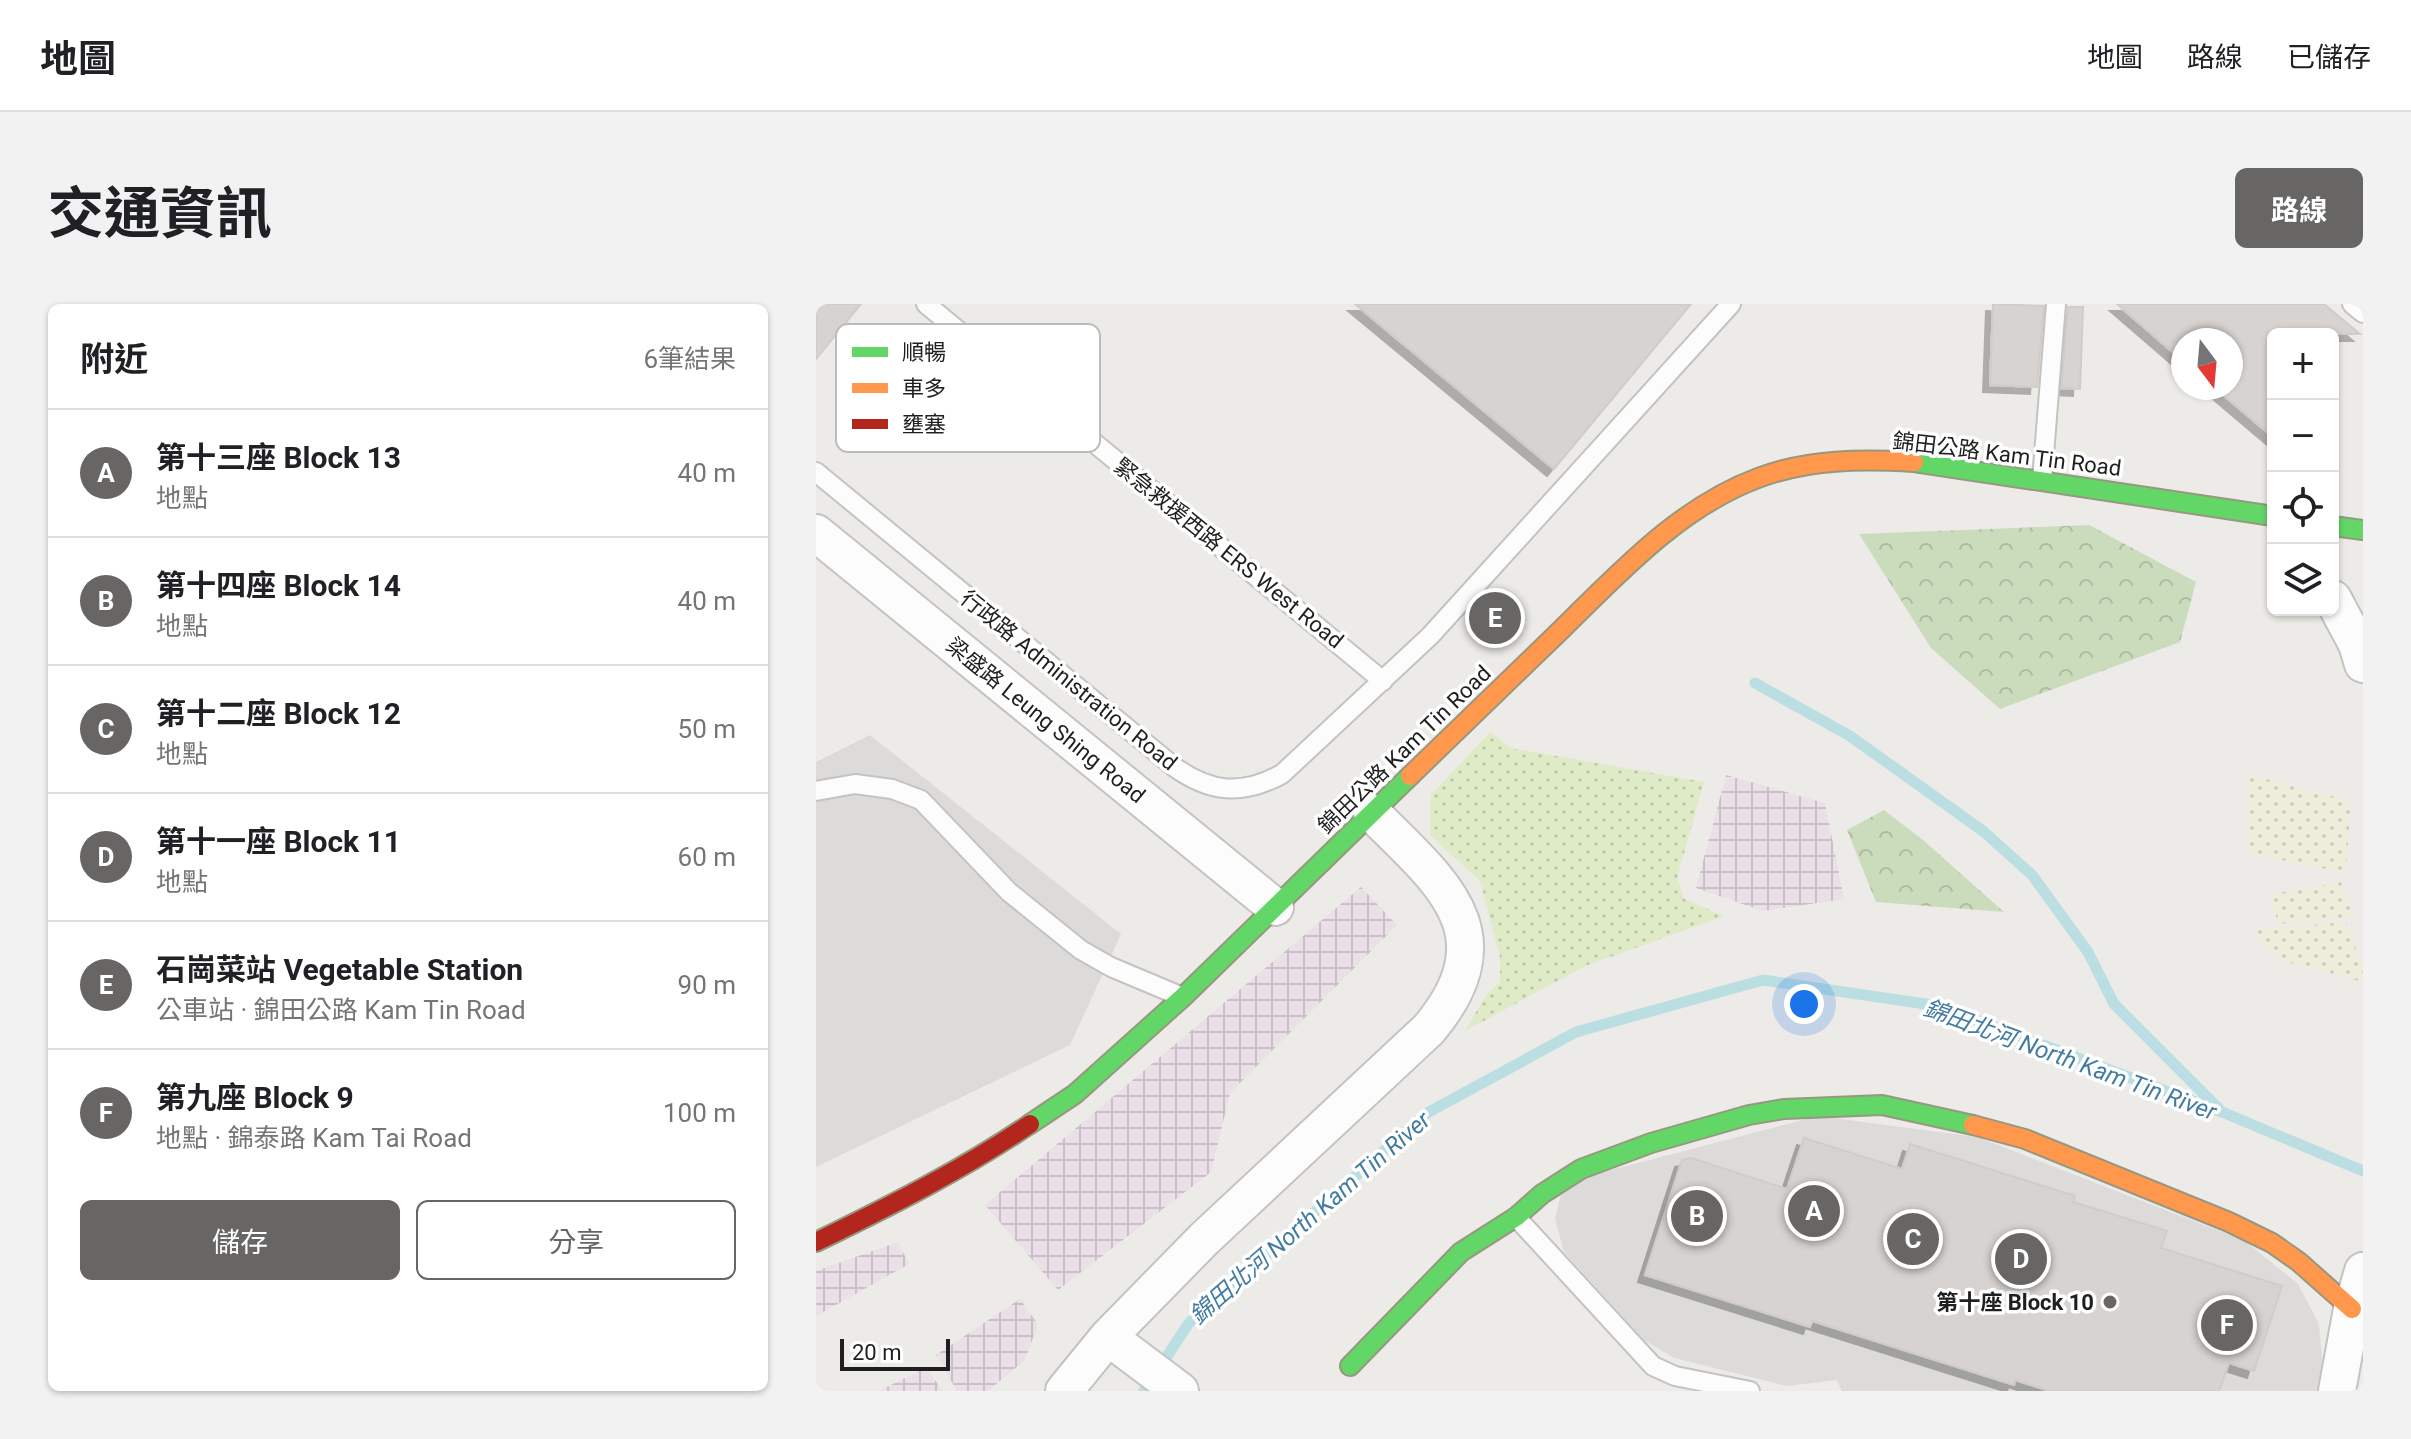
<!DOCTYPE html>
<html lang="zh-TW">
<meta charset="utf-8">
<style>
body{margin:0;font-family:Roboto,"Noto Sans TC",sans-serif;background:#f2f2f2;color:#202124}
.controls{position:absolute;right:24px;top:24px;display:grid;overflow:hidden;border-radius:12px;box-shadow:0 2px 6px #0004}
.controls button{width:72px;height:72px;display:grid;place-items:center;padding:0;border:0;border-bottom:2px solid #e0e0e0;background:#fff;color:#202124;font:40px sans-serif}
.compass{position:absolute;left:1355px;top:24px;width:72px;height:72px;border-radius:50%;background:#fff;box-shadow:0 2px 6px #0004;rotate:164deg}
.scale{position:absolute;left:24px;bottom:20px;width:110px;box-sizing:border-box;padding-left:8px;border:4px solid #1f1f1f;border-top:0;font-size:22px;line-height:28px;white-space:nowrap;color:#1f1f1f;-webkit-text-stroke:6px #fff;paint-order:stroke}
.you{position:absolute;left:988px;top:700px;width:28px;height:28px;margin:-20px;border:6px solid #fff;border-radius:50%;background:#1a73e8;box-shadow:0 0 0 12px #1a73e833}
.badge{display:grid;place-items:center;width:52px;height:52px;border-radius:50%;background:#676665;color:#fff;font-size:26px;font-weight:700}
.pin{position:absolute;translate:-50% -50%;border:4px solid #fff;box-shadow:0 2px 8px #0006}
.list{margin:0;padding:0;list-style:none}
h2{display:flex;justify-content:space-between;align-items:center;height:104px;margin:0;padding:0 32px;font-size:34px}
h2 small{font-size:26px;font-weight:400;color:#757577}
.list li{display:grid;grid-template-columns:52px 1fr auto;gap:24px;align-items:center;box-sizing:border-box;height:128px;padding:0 32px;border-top:2px solid #e0e0e0}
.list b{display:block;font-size:30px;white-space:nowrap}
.list p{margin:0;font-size:26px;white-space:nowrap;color:#757577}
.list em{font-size:26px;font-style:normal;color:#757577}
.actions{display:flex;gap:16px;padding:24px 32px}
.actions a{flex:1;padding:18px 0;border:2px solid #676665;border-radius:12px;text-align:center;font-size:28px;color:#676665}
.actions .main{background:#676665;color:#fff}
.icon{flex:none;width:44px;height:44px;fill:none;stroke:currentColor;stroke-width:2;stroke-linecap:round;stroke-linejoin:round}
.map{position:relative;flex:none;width:1547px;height:1087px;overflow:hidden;border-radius:12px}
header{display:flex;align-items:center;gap:48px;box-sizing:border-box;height:112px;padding:0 40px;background:#fff;border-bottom:2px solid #e0e0e0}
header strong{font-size:38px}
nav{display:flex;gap:44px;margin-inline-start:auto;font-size:28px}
.intro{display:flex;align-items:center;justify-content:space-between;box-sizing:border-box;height:192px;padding:0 48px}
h1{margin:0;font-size:56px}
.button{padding:20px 36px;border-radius:12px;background:#676665;color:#fff;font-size:28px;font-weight:700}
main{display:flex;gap:48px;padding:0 48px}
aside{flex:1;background:#fff;border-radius:12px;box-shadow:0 2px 6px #0004}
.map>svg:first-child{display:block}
.residential{fill:#dcdbd9}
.industrial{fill:url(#industrial-grid)}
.farmland{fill:url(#farmland-dots)}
.grass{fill:url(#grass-dots)}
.forest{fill:url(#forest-crowns)}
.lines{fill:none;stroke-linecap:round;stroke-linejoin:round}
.stream{stroke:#badee1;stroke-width:11}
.building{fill:#d6d3d0;stroke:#d0ccc9;stroke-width:2;filter:url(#shadow)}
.lane-casing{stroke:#c4c3c2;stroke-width:22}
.street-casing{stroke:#c4c3c2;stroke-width:40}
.fast-casing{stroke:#98977f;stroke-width:22}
.slow-casing{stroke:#98977f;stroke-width:22}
.jam-casing{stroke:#98977f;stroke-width:22}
.lane{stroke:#fcfcfc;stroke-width:18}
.street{stroke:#fcfcfc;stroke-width:36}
.fast{stroke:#63d668;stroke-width:18}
.slow{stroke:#ff974d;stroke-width:18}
.jam{stroke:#b3261e;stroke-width:18}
.poi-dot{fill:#676665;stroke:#fff;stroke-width:3}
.labels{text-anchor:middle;stroke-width:7;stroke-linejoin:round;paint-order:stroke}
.street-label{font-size:22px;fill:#1f1f1f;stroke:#fff}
.poi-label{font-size:22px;font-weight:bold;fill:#1f1f1f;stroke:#fff;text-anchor:end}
.water-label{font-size:24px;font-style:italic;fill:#437ca1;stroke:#fff}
.key{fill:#fff;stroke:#bcbcbc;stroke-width:2}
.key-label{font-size:22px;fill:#1f1f1f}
</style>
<header>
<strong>地圖</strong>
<nav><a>地圖</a><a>路線</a><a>已儲存</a></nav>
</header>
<div class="intro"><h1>交通資訊</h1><a class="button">路線</a></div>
<main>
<aside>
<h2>附近<small>6筆結果</small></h2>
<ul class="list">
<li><span class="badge">A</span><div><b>第十三座 Block 13</b><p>地點</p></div><em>40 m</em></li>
<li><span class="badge">B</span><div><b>第十四座 Block 14</b><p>地點</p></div><em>40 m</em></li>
<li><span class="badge">C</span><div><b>第十二座 Block 12</b><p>地點</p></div><em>50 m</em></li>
<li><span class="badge">D</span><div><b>第十一座 Block 11</b><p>地點</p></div><em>60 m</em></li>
<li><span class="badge">E</span><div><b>石崗菜站 Vegetable Station</b><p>公車站 · 錦田公路 Kam Tin Road</p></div><em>90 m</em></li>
<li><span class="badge">F</span><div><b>第九座 Block 9</b><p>地點 · 錦泰路 Kam Tai Road</p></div><em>100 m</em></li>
</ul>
<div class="actions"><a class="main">儲存</a><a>分享</a></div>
</aside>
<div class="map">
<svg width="1547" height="1087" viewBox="0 0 1547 1087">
<defs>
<pattern id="industrial-grid" width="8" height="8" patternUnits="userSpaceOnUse" patternTransform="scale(2)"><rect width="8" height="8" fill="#ebdfe8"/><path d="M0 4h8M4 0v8" fill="none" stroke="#c9bfc7"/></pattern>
<pattern id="farmland-dots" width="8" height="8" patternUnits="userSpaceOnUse" patternTransform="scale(2)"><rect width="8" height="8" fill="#eeeddb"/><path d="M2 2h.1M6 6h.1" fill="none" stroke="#cccbbc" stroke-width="1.8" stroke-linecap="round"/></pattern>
<pattern id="grass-dots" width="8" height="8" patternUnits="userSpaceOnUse" patternTransform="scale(2)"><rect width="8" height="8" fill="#deebc6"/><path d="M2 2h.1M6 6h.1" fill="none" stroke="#bec9aa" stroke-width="1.8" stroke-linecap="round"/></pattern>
<pattern id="forest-crowns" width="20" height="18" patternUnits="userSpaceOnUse" patternTransform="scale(2)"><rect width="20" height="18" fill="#cbdcbd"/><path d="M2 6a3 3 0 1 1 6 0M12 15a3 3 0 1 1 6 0" fill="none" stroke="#aebca2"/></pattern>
<filter id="shadow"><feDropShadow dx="-7" dy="7" stdDeviation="0" flood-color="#0004"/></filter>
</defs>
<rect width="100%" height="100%" fill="#edebe8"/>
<path class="residential" d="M54 431 305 630 254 741 0 863V458Z
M1002 812 1161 833 1429 937 1482 980 1503 1020 1507 1067 1504 1087H1026L1021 1076 971 1082 858 1054 828 1036 748 948 739 915 745 890 772 872Z"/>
<path class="industrial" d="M910 471 1009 499 1028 595 947 607 880 584Z
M545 583 581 621 414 789 395 868 242 986 169 901Z
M82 938 93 960 0 1012V967Z
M204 995 222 1020 209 1056 172 1087H141L120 1051Z
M111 1063 126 1087H63Z"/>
<path class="farmland" d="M1431 470 1535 497 1530 569 1431 549Z
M1526 578 1539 614 1462 620 1455 590Z
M1530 618 1547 665V678L1463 656 1437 626Z"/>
<path class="grass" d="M674 428 695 444 888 478 861 574 868 595 908 612 769 662 649 727 670 691 684 678V652L664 577 614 531 615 491Z"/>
<path class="forest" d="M1273 221 1380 278 1364 338 1184 405 1115 344 1043 230Z
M1068 506 1107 536 1188 608 1060 598 1031 526Z"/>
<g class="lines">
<path class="stream" d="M939 379 1034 432 1167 527 1216 571 1272 648 1298 700 1403 805
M328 1087 373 1019 611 809 760 728 947 676 1123 702 1406 808 1547 867"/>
</g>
<path class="building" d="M0 0H45L0 55Z
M539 0H875L738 165Z
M1177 0 1228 2 1221 83 1174 81Z
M1301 0H1508L1544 30H1457V133L1399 84H1415V36H1367V57Z
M1252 3H1267L1264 85 1245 84Z
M988 834 1086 865 1094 840 1259 892 1257 898 1351 927 1345 944 1466 982 1438 1067 1413 1059 1403 1087H1234L1199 1076 1198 1081 996 1017 994 1023 829 971 866 856 875 854 971 885Z"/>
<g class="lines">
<defs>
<path id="lane" d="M110 0 567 377
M1536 0 1547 9
M0 168 357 462C394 489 426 492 466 470L614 332 915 0
M1226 176 1240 0
M0 487 39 480 76 485 105 496 193 588 265 646 295 663 364 692
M700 913 837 1062 859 1072 934 1087"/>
<path id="street" d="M0 229 459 603
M1517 295 1541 340 1547 360
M292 1033 364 1087
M248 1087 292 1033 388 935 613 725C693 629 625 578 556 509
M1521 1087 1536 1005 1547 967"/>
<path id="fast" d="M1098 158 1457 212
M1517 222 1547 226
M214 820 259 790 367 693 594 472
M534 1062 645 948 700 913 726 890 765 865 835 839 933 811 968 805 1066 801 1157 821"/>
<path id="slow" d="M594 472C645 423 696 374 747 324 805 267 864 203 942 174 992 155 1046 155 1098 158
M1157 821 1209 835 1413 918 1456 939 1483 958 1536 1005"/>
<path id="jam" d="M0 938C74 902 146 866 214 820"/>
</defs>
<use href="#lane" class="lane-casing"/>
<use href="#street" class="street-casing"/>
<use href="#fast" class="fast-casing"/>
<use href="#slow" class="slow-casing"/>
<use href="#jam" class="jam-casing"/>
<use href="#lane" class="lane"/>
<use href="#street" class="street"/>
<use href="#fast" class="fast"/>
<use href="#slow" class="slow"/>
<use href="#jam" class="jam"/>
</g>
<circle class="poi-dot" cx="1294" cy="998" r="8"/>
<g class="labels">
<g class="street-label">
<text transform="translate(1191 150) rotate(7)" y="8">錦田公路 Kam Tin Road</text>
<text transform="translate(413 249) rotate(39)" y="8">緊急救援西路 ERS West Road</text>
<text transform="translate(253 376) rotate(39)" y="8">行政路 Administration Road</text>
<text transform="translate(230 416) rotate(39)" y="8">梁盛路 Leung Shing Road</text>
<text transform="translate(588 445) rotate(-44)" y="8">錦田公路 Kam Tin Road</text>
</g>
<g class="poi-label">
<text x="1278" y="1006">第十座 Block 10</text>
</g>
<g class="water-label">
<text transform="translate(1254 756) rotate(20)" y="8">錦田北河 North Kam Tin River</text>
<text transform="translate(494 914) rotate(-41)" y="8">錦田北河 North Kam Tin River</text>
</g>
</g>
<rect x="20" y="20" width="264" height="128" rx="12" class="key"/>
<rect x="36" y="43" width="36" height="10" fill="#63d668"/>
<rect x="36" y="79" width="36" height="10" fill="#ff974d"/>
<rect x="36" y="115" width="36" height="10" fill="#b3261e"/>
<g class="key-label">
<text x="86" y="56">順暢</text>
<text x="86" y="92">車多</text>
<text x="86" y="128">壅塞</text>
</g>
</svg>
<div class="controls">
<button>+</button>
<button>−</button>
<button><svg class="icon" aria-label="locate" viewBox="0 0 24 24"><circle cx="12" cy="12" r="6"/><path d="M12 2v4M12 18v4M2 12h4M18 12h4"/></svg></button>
<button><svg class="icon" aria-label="layers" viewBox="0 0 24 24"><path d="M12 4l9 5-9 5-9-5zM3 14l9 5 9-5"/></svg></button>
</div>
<svg class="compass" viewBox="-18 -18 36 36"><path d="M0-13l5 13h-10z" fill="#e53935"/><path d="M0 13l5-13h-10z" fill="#757577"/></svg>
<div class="scale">20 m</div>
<div class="you"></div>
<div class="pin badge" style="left:998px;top:907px">A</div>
<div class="pin badge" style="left:881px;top:912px">B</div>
<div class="pin badge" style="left:1097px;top:935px">C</div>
<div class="pin badge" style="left:1205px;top:955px">D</div>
<div class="pin badge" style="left:679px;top:314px">E</div>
<div class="pin badge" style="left:1411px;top:1021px">F</div>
</div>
</main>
